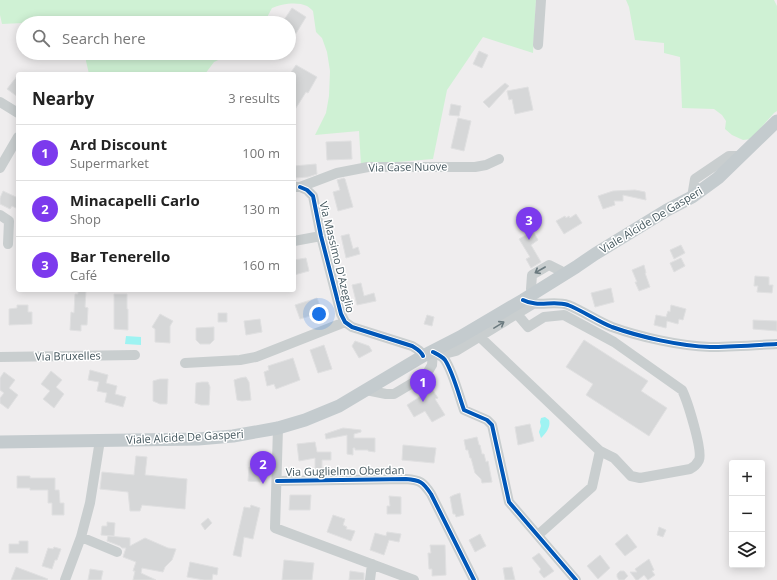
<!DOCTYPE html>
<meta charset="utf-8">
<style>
body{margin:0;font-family:"Open Sans",sans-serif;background:#f2f2f2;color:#222}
.controls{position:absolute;right:12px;bottom:12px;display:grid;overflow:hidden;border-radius:4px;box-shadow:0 2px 10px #0003}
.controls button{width:36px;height:36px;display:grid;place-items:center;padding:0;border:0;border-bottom:1px solid #e0e0e0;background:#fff;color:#222;font:20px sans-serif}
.you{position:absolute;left:319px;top:314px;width:14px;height:14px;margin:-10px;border:3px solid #fff;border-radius:50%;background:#1a73e8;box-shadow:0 0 0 6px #1a73e833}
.badge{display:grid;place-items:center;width:26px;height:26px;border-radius:50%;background:#7c3aed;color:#fff;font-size:13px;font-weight:700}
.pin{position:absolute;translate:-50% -33px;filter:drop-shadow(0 1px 2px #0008)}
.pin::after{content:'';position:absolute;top:21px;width:14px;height:12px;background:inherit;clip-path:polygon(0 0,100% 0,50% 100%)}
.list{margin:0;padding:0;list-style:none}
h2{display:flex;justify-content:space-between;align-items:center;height:52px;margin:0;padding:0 16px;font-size:17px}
h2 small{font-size:13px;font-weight:400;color:#767676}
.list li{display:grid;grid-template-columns:26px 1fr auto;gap:12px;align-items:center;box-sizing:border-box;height:56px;padding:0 16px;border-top:1px solid #e0e0e0}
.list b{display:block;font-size:15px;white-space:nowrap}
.list p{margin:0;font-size:13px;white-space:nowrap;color:#767676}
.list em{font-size:13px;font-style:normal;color:#767676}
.icon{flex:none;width:22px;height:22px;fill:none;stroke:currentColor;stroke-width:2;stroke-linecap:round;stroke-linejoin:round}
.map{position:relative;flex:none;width:777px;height:580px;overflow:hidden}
.search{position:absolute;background:#fff;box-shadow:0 2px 10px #0003;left:16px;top:16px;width:280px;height:44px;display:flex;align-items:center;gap:10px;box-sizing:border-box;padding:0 14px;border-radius:22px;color:#767676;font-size:15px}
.panel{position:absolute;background:#fff;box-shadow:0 2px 10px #0003;left:16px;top:72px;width:280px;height:220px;border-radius:4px}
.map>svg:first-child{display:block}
.green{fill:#cff1d4}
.water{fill:#9ef3f2}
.building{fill:#d6d7d8;stroke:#e0e0e1}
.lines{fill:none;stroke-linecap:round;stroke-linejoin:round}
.minor{stroke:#c9cecf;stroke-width:10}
.major{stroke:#c4cbce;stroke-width:13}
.cycleway-casing{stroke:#fff;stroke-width:6}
.cycleway{stroke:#0057b8;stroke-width:4}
.oneway{stroke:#6b7a7f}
.labels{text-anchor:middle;stroke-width:3;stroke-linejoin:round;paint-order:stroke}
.street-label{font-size:11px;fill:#43565d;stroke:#fff}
</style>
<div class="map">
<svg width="777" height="580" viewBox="0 0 777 580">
<rect width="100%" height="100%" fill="#efedee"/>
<path class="green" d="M0 0H536L533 53 483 37 447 90 433 159 361 165 359 131 315 135 326 113 329 96 330 71 327 52 322 38 316 32 313 11C311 9 309 7 307 6 297 1 281 4 272 8L264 23H23L2 24 0 15Z
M626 0H774L777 6V111L774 113 751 139 743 140 732 135 725 129 726 121 722 115 714 109 682 108 680 57 664 53V43L635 40 629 7Z
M86 53H233L214 62 205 74H89L86 61Z"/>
<path class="water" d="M126 336 141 337V345L125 344Z
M545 417 549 420C551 427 546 433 541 438L539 432 541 426 540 422 541 418Z"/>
<path class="building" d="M292 8 306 17 289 45V23H282Z
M479 51 488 55 482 68 473 64Z
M296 65 317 77 308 93 306 92 294 111V74H290Z
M18 75V97L7 89Z
M505 83 509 86 489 108 483 102Z
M528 87 533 110 515 114 512 99 509 100 507 91Z
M451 104 461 106 459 116 449 115Z
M458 118 471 121 464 151 451 148Z
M351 141 352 159 327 160 326 142Z
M316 164 317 174 308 177 294 178V166Z
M344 178 345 179 353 207 338 211 333 192 340 190 337 180Z
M635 190 645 192 646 200 623 195V201H614L615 205 603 209 598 196 613 191Z
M3 191 18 198V209L12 206 10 209 0 204V198Z
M576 214 582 223 564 234 556 221 565 216 566 218 569 216 570 218Z
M533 231 538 240 531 245 541 262 531 268 526 259 530 257 519 239Z
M349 234 353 249 358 247 360 254 346 258 341 236Z
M681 245 685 253 674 259 670 250Z
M306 258 309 271 294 275V260Z
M681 258 685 266 674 272 670 263Z
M644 265 646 273H645L650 287 639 291 635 282H637L632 270Z
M755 276 769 277V285H773L772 293 757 292 758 286H754Z
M361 283 364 296 374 293 376 301 357 305 352 285Z
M611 288 614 302 595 307 591 293Z
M78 290H86L85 307 88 308 87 325H81V331L70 330 71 312 74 313 75 294H78Z
M114 294H127V309H128V330L114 329Z
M317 298 320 306V313L300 319 295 305Z
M17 305H28V312H32V324L9 325V309L17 308Z
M671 305 686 309 683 320 679 319 678 324 667 321 666 328 654 325 656 315 666 317 668 311 670 312Z
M218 313H227V322H218Z
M160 314 173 321 170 326V343L155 342V329L152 327Z
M427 315 434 317 432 326 424 324Z
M260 319 262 332 246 335 244 321Z
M753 320 777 321V331L753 329Z
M214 327V340L210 344H200L196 340V328Z
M584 340 648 381 641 391 667 408 649 436 586 395 593 384 566 367Z
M355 341 369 346 372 351 359 358 352 346Z
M324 345 332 369 318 373 310 350Z
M293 358 300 380 276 389 274 384 267 386 264 372 269 370 268 366Z
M90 370 108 375 106 383 117 386 115 394 126 397 123 407 105 402 107 393 97 391 99 382 88 380Z
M51 371 62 380 56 387 64 394 54 408 43 399 50 391 41 384Z
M4 372 15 380 9 388 18 395 8 409 0 403V398L4 393 0 390V378Z
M246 377 249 382 251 400 242 401 237 400 234 380 240 378Z
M160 379H168L167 404H160L153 401V381Z
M202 382H208L210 387 209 405H201L195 403 196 383Z
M432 389 438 398 435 399 445 415 432 422 425 411 414 417 407 405Z
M530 424 534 441 518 445 515 427Z
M343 428 361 430V432L354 434V438H375V452L368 451V450H355V448H353V455L347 454V435L326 439 325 434Z
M477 437 479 445H480L482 454H484L486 462 488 461 492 482 482 483 481 479 475 473 471 458H470L468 450H466L464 440Z
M315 442 317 452H331V460H322V474H315V458L299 461 297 444Z
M403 445 436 448 434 463 402 460Z
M136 456 147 457 145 475 187 479 185 509 142 505 140 511H130L128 492 100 489 102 472 134 475Z
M249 467 265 469V478H260V482L248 481Z
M17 476H30V478H55V490H59L60 503H64V515H52V503H48V490H30V488H17Z
M460 493 464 515 456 517 455 514H453L450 497 454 495Z
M290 495H311L310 510H289Z
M389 496 401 497V514H387V506H390Z
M251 505 260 508 253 539 244 537 241 557 233 555 244 507 250 508Z
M333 515 345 519 343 525 347 527 346 529 355 531 351 541 327 532Z
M208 518 212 523 205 530 201 524Z
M107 522 115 523 114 536 101 535 102 526H107Z
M659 527 666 530 663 537 657 535Z
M387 532 401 534 399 542 389 540 384 555 370 550 375 533 386 536Z
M480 534 486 546 475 552 469 540Z
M627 534 637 547 625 556 615 544Z
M108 536 130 538V546L145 538 168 548 176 549 172 560 165 567 163 572 142 568 141 573 156 580H133L135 571H133L136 562 123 557 126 548H122L120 546 107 541Z
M19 541H28V553H9V544H19Z
M430 545H445L446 575 432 576V569H429L428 553H431Z
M54 547 61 549 57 560H55L52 569 42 566 48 548 53 549Z
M539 553 554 571 544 578 539 572 541 569 532 558Z
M600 555 610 568 598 579 587 566Z
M649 559 654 570 652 571 655 575 648 580 644 575 638 580H636L630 572H637L635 569Z
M284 560 314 563 312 580H282Z
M190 562 218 568 217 575 213 574 212 580H204L187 577Z
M16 567 48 579 47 580H11Z
M512 567 515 580H505L503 568Z
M90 569 103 571 101 580H88Z
M350 571 364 573V580H349Z
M620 571H624L628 576 624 580H619L617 577V574Z"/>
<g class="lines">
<path class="minor" d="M538 45 541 0
M0 102 18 113
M0 168 18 137
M296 187H300L337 173 368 167H475L486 165 499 159
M300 187 307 190 313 196 321 236 341 314 345 322 352 327 412 346C417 349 421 351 423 356
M692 197 695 179 729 156H741
M0 215 9 221 8 244
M294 241 321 236
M531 289 532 275 549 265 561 271
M523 300C538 308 553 300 568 305 583 311 597 321 612 327 640 337 680 346 710 347 732 347 755 345 777 344
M517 314 528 327 544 317 564 315 614 342 682 390C687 400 703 450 699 460 697 464 694 467 690 469L640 478 631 476 614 458 600 451
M480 337 600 451 592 487 538 535
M440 355 456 351 533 304
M0 357 135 355
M185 363 240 360 256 357 345 322
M366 390 386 394H394L426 375 432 365 433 352C437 354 442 356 445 360 453 372 459 396 464 410L487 420 492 425 509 502 576 580
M278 428 275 528 414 580
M277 481 406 479C420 480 423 482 431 494L474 580
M81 537 117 552
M65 580 81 537 90 503 100 440
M370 580 372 564"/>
<path class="major" d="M0 442 198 439 233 436 278 428 305 420 339 406 423 356 460 337 523 300 576 267 595 254 667 210 692 197 718 178 777 121"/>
<defs>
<path id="cycleway" d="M300 187 307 190 313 196 321 236 341 314 345 322 352 327 412 346C417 349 421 351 423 356
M523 300C538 308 553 300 568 305 583 311 597 321 612 327 640 337 680 346 710 347 732 347 755 345 777 344
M433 352C437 354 442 356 445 360 453 372 459 396 464 410L487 420 492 425 509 502 576 580
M277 481 406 479C420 480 423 482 431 494L474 580"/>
</defs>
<use href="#cycleway" class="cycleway-casing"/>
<use href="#cycleway" class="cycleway"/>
</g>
<defs><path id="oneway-shaft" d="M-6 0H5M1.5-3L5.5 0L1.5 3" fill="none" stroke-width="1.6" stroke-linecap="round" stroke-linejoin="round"/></defs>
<g class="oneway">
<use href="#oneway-shaft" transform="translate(540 270) rotate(150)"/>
<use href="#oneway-shaft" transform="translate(499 325) rotate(-31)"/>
</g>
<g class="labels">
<g class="street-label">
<text transform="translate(408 167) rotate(-1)" y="4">Via Case Nuove</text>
<text transform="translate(651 220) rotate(-31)" y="4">Viale Alcide De Gasperi</text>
<text transform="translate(337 257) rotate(76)" y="4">Via Massimo D'Azeglio</text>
<text transform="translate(68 356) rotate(-1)" y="4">Via Bruxelles</text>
<text transform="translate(185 437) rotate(-3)" y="4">Viale Alcide De Gasperi</text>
<text transform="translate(345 471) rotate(-1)" y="4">Via Guglielmo Oberdan</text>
</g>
</g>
</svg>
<div class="controls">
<button>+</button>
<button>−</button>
<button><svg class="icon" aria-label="layers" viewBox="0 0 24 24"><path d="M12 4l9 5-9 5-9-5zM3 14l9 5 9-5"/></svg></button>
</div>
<div class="you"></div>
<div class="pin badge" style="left:423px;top:402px">1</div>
<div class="pin badge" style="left:263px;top:484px">2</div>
<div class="pin badge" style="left:529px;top:240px">3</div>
<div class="search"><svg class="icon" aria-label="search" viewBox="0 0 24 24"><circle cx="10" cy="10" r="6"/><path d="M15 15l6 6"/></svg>Search here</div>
<section class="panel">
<h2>Nearby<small>3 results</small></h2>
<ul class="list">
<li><span class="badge">1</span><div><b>Ard Discount</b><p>Supermarket</p></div><em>100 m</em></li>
<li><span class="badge">2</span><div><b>Minacapelli Carlo</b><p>Shop</p></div><em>130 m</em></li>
<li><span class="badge">3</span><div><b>Bar Tenerello</b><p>Café</p></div><em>160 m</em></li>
</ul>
</section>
</div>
